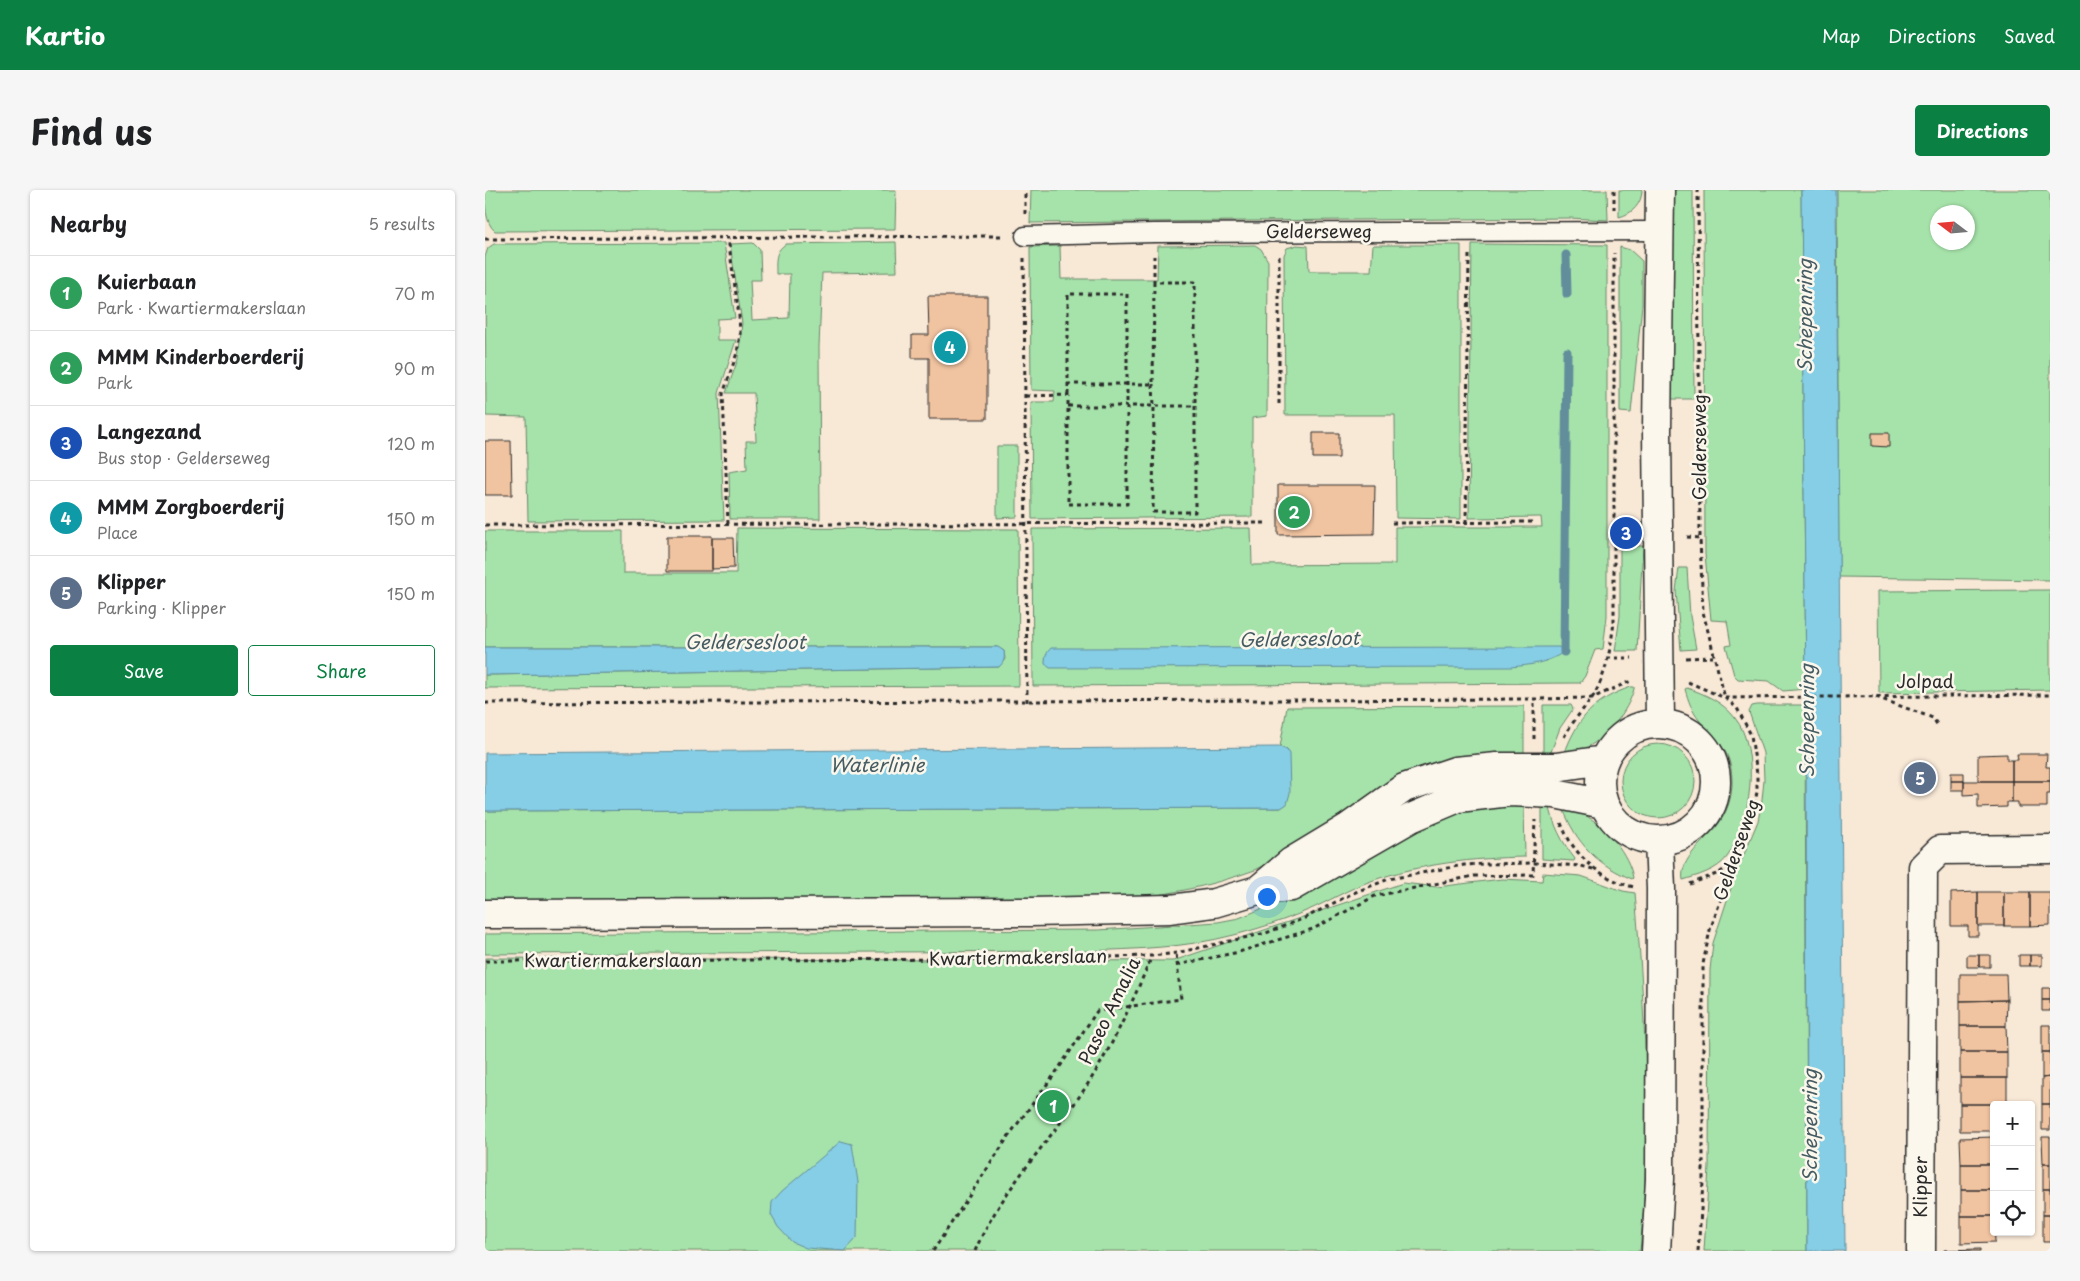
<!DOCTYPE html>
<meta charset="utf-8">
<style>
body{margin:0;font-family:"Playpen Sans",sans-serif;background:#f6f6f6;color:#202124}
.controls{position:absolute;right:15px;bottom:15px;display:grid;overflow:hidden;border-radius:5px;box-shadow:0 1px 4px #0004}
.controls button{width:45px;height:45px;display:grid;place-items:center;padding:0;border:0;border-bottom:1px solid #e0e0e0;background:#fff;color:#202124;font:25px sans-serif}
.compass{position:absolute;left:1445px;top:15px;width:45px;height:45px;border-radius:50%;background:#fff;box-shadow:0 1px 4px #0004;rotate:286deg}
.you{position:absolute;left:781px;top:706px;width:18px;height:18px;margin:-12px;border:4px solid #fff;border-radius:50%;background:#1a73e8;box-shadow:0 0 0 8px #1a73e833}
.badge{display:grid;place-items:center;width:32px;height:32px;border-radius:50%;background:#0b8043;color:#fff;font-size:16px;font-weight:700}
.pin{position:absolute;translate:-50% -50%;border:2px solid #fff;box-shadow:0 1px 5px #0006}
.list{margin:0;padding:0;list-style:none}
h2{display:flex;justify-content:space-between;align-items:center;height:65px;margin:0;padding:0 20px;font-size:21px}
h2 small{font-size:16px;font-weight:400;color:#757577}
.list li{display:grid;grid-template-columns:32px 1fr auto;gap:15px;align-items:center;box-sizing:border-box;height:75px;padding:0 20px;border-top:1px solid #e0e0e0}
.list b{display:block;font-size:19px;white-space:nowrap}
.list p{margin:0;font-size:16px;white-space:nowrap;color:#757577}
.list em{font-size:16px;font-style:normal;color:#757577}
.actions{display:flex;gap:10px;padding:15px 20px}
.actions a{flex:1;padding:11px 0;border:1px solid #0b8043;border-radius:5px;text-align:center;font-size:18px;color:#0b8043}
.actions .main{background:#0b8043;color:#fff}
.icon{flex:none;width:28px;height:28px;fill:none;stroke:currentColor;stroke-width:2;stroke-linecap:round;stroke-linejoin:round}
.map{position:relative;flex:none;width:1565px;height:1061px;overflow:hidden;border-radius:5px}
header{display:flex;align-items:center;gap:30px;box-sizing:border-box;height:70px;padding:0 25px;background:#0b8043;color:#fff}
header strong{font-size:24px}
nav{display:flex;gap:28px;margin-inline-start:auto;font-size:18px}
.intro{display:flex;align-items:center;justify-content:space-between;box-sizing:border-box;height:120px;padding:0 30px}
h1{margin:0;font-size:35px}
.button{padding:12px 22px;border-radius:5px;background:#0b8043;color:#fff;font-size:18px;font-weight:700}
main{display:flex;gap:30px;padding:0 30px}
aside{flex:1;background:#fff;border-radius:5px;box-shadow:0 1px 4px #0004}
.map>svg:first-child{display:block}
.green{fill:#a6e3aa;stroke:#68876a;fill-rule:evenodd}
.water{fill:#86cee6;stroke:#628d9b}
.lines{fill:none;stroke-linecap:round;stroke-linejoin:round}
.stream{stroke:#628d9b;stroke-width:9}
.building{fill:#f1c4a1;stroke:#2b2b2b}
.lane-casing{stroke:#2b2b2b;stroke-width:21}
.street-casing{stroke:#2b2b2b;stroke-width:31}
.secondary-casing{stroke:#2b2b2b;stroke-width:31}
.path{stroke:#2b2b2b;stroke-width:3;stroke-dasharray:4 4;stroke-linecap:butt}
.lane{stroke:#fbf7ec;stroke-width:18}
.street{stroke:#fbf7ec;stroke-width:28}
.secondary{stroke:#fbf7ec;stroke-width:28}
.labels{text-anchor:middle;stroke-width:5;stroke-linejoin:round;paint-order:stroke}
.street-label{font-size:18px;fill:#2b2b2b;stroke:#fbf7ec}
.water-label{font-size:19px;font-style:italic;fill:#465c63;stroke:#fbf7ec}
</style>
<header>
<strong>Kartio</strong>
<nav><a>Map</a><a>Directions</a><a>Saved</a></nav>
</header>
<div class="intro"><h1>Find us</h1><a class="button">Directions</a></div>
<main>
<aside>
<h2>Nearby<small>5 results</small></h2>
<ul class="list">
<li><span class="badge" style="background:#2e9e5b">1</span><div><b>Kuierbaan</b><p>Park · Kwartiermakerslaan</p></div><em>70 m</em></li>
<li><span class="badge" style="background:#2e9e5b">2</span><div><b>MMM Kinderboerderij</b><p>Park</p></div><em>90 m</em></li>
<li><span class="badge" style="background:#1a4fb4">3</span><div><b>Langezand</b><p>Bus stop · Gelderseweg</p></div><em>120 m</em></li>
<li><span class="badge" style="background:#0f9aa8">4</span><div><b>MMM Zorgboerderij</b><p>Place</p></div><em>150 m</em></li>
<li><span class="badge" style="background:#5c6f8a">5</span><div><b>Klipper</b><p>Parking · Klipper</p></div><em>150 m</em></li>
</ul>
<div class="actions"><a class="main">Save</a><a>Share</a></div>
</aside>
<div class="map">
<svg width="1565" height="1061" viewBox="0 0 1565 1061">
<rect width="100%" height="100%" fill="#f8e8d6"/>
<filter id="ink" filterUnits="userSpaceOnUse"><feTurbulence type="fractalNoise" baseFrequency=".02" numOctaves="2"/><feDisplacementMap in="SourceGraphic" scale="10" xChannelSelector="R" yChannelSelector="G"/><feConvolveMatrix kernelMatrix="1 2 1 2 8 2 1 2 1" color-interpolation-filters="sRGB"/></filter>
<g filter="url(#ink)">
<path class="green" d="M0 0H411L410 39 10 41C0 33 0 14 0 0Z
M546 0H1122L1123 30 1084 28 545 33Z
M1134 0H1157C1157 14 1147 24 1134 27Z
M1185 0H1208L1209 209H1186Z
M1219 0H1316L1321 499 1298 501 1284 491 1253 489 1249 485 1241 456 1246 455 1242 431 1226 430 1220 364Z
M1352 0H1565V390L1354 387ZM1452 22H1482V52H1452Z
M411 52 412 82 337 83 334 157 335 329H245L244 282 262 279 261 251H271L269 203H241L253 169 257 133 245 54 268 53 275 60 276 90H265L267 130 304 128 305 84H291C291 72 289 61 301 54Z
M239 53 250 128 232 129V150H251L234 203 239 330 43 331 41 227 1 226 0 67 3 58 9 54Z
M987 54 1122 55V426L1118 459 1110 460 1100 486 1095 493 548 496 547 339 766 338 767 375 910 374V337H1057L1056 327 984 328Z
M770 55 776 59 783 71 782 226 767 228V327L547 329 546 212H569L570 201 546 200 545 57 575 56 576 89H672L673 56Z
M812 55 823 56 824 81H886L888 55H976V329L911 328 910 225H800L799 65 802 58Z
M1135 57 1145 60 1157 71V115L1146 223 1135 222Z
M512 256H532V327L512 328Z
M252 338 533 339 534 496 0 498V485L514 477 520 469 519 461 512 457H0V341H138V383H251Z
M1135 356H1158L1152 461H1130L1135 426Z
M1194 378H1202L1205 426 1211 459 1196 460 1191 401Z
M1565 400V500L1394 503 1393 401Z
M1146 497H1149V499C1142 523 1123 546 1101 558 1095 562 1086 563 1079 565 1092 528 1110 509 1146 497Z
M1202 498C1220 504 1238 512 1250 528 1276 560 1266 635 1242 667 1233 680 1212 686 1198 690 1194 669 1220 651 1232 636 1242 623 1248 606 1247 589 1246 559 1232 551 1214 530 1207 521 1203 510 1200 499Z
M1058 515H1086L1088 519 1075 538 1064 567 1058 568Z
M1272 515H1320L1322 1061H1219L1224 977 1225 780 1228 753 1250 686 1273 631 1277 610 1279 590 1278 563 1264 522 1267 516Z
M1039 516V569L992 573 770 680C722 697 679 706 629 710L0 711V621L796 618 802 560 795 557 802 517Z
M1136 591a37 37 0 1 1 74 0a37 37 0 1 1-74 0Z
M1064 613C1068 635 1077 652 1090 669L1089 671 1057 669V614Z
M1039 614 1040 667C989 668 934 674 886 691 863 699 843 712 821 721 797 731 773 739 749 745 700 758 651 759 602 761L0 764V744L613 740 733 732 754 728 803 708 962 622Z
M1078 618C1085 620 1094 621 1100 625 1121 637 1144 664 1148 688L1147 689C1113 675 1091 654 1078 618Z
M1058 683 1096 686 1138 701 1150 703C1160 822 1167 942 1155 1061H0V768L688 771 918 693 952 697 1017 689 1057 691Z"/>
<path class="water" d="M1316 0H1351L1360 1061H1322L1321 499Z
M0 457H513L519 461C520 469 519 472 514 477L0 485Z
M1074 457 1079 462C1062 473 1046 475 1026 477L565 478 560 474C560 467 561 463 566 458Z
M795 557 802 560 804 564 805 603 802 614 796 618 0 621V563Z
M356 951 367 954 373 992 372 1048 360 1061 321 1058 307 1052 293 1037 286 1025 287 1012 297 1001Z"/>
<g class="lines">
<path class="stream" d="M1081 65 1082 104
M1079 462 1082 162"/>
</g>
<path class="building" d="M443 106H502V229H444V168H427V145H444Z
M828 243H854V268H828Z
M1387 243H1404V257L1387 256Z
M0 251H26L27 305H0Z
M793 295H890L889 344 793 345Z
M182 346H227V381H182Z
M227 348H248L249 378 227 379Z
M1522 564V570H1527V591H1493V565Z
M1532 564H1562L1561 577H1565V591H1527V570H1533Z
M1466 583H1479V591H1466Z
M1466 591H1479V600H1466Z
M1479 591H1527V612H1522V617L1493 618V604L1479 605Z
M1527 591H1565V604H1562V617H1533V612H1527Z
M1493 702H1519V736H1493Z
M1493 702V746H1483V736H1466V703Z
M1519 702H1545V736H1519Z
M1545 702H1565V735L1545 736Z
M1482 765H1494V777H1482Z
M1494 765H1505V777H1494Z
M1534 765H1545V776H1534Z
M1545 765H1557V776H1545Z
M1475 784H1521L1522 810 1475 811Z
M1557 798H1565V810H1557Z
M1522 810 1521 836H1475V811Z
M1557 810H1565V821H1557Z
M1557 835H1565V862H1557Z
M1475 836H1521L1522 862H1475Z
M1475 862H1522V888H1475Z
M1557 862H1565V887L1557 888Z
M1565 887V914H1557V888Z
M1475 888H1522V914H1475Z
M1475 914H1522V915H1509V941H1475Z
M1557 914H1565V940H1557Z
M1509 947V974H1476L1475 948Z
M1557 947H1565V974H1558Z
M1476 974H1509V1000H1476Z
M1558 974H1565V999H1558Z
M1558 999H1565V1025H1558Z
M1476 1000H1509V1026H1476Z
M1558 1025H1565V1052H1558Z
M1476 1026H1509L1510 1052 1476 1053Z
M1495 1059V1061H1459V1060Z"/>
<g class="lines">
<defs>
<path id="lane" d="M540 46 669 43 1175 41"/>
<path id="street" d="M1436 1061 1438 677 1455 660 1565 659"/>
<path id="secondary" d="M1175 534 1172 241 1175 0
M1115 592a58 58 0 1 1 116 0a58 58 0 1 1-116 0Z
M773 700 806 672 864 637 919 598 970 581 1012 577H1071L1119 570
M0 724 547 722 685 719 729 713 773 700 806 697 926 628 973 608 1025 602 1070 604 1119 614
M1171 1061 1175 989 1176 699 1174 651"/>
</defs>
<use href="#lane" class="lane-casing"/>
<use href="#street" class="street-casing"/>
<use href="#secondary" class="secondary-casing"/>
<path class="path" d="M1129 0V19
M540 24V0
M0 49 516 46
M794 66V218
M539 68 542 512
M582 194H668L669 92
M668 194 669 216H710
M541 206 583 205V314H642V104H583V205
M583 216H669L668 322H710V92H669V66
M907 333 1049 332
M981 333 984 65
M243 334 238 204 252 163 255 144 254 126 243 48
M0 335 781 333
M1129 337H1143
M1202 347 1215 348
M1122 468H1147
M1201 468 1228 467
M1203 492 1240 508 1565 505
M1391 507 1448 528 1453 536
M0 513 1049 509 1107 508 1146 491
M1079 547C1087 532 1097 521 1107 508 1121 487 1126 456 1129 432V63
M1049 549V509
M1076 633C1088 665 1115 689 1149 697
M1205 694 1234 683 1244 676
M0 771 525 769 667 766 691 763 781 743 820 728 868 703 904 689 979 675 1001 674 1050 673 1096 676 1108 679
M692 775 754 762 828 739 890 706 989 686 1048 685 1050 630
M448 1061 525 944 572 881 612 821 696 809 691 763
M490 1061C514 1004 559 958 594 907 625 863 646 815 667 766
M1213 1061 1218 993V774L1225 740 1241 695 1244 676 1261 644 1268 623 1272 602V584L1266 545 1252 518 1240 508 1218 422 1215 348 1213 0"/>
<use href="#lane" class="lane"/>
<use href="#street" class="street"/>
<use href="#secondary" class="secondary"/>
</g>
</g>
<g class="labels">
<g class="street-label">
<text x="834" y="48">Gelderseweg</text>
<text transform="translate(1215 257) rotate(-90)" y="6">Gelderseweg</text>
<text x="1440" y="498">Jolpad</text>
<text transform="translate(1252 660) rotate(-71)" y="6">Gelderseweg</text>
<text transform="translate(533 768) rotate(-1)" y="6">Kwartiermakerslaan</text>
<text x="128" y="777">Kwartiermakerslaan</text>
<text transform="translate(625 821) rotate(-64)" y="6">Paseo Amalia</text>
<text transform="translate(1436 997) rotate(-90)" y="6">Klipper</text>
</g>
<g class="water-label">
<text transform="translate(1320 126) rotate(-90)" y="7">Schepenring</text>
<text transform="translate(814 449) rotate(-1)" y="7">Geldersesloot</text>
<text x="260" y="459">Geldersesloot</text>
<text transform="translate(1322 531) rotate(-90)" y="7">Schepenring</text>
<text x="392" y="582">Waterlinie</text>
<text transform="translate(1325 936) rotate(-90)" y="7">Schepenring</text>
</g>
</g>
</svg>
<div class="controls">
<button>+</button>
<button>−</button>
<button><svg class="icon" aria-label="locate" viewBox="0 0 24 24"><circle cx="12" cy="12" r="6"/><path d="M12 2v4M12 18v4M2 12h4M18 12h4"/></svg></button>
</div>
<svg class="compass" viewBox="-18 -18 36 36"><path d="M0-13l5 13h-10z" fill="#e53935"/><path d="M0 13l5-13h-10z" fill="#757577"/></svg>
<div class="you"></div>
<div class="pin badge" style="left:568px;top:916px;background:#2e9e5b">1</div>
<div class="pin badge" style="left:809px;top:322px;background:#2e9e5b">2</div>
<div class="pin badge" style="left:1141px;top:343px;background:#1a4fb4">3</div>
<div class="pin badge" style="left:465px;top:157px;background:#0f9aa8">4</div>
<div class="pin badge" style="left:1435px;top:588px;background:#5c6f8a">5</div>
</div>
</main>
